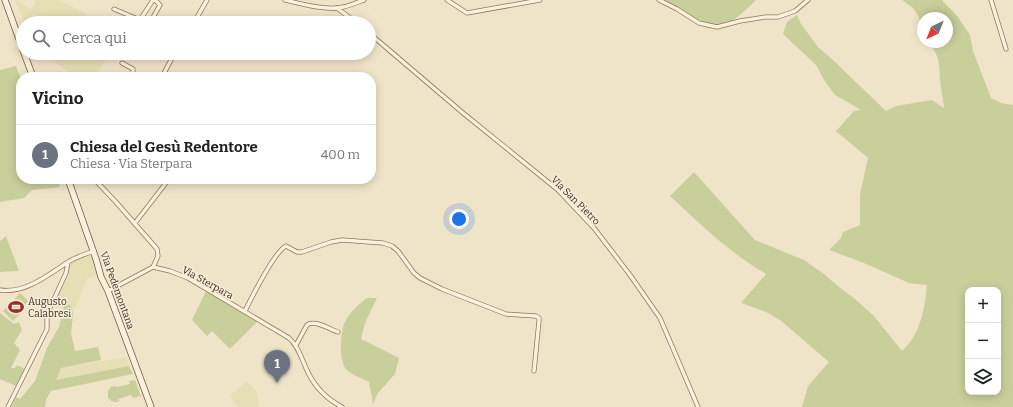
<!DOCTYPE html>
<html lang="it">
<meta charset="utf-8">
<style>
body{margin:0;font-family:Bitter,serif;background:#f6f6f6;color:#202124}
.controls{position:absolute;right:12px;bottom:12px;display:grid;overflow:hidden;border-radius:8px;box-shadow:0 2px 10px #0003}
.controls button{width:36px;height:36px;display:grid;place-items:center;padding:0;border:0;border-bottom:1px solid #e0e0e0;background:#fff;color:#202124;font:20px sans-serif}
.compass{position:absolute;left:917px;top:12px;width:36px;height:36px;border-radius:50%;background:#fff;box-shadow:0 2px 10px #0003;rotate:223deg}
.you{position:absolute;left:459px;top:219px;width:14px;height:14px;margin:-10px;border:3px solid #fff;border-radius:50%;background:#1a73e8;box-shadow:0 0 0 6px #1a73e833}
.badge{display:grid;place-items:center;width:26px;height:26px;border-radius:50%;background:#ea580c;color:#fff;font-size:13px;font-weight:700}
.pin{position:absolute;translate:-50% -33px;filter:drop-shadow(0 1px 2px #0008)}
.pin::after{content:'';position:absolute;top:21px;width:14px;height:12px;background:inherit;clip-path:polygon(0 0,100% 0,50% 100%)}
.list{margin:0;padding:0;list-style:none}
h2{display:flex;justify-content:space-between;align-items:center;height:52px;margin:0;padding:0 16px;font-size:17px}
h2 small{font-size:13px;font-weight:400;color:#757577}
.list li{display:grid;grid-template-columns:26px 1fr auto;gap:12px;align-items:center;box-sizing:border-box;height:60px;padding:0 16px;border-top:1px solid #e0e0e0}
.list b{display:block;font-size:15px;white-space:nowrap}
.list p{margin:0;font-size:13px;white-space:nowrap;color:#757577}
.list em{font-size:13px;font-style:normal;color:#757577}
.icon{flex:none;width:22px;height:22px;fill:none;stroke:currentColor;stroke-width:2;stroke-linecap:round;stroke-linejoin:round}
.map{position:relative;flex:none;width:1013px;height:407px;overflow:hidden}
.search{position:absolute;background:#fff;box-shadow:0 2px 10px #0003;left:16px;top:16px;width:360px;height:44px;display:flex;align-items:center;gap:10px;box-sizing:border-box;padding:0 14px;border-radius:22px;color:#757577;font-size:15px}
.panel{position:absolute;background:#fff;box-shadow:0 2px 10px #0003;left:16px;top:72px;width:360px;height:112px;border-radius:16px}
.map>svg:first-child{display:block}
.farmland{fill:#e6deb5}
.green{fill:#c9cf9b;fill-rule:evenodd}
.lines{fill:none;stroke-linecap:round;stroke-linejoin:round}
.street-casing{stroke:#8d765c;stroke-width:5}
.secondary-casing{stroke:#6f573f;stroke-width:7}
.street{stroke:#faf1dc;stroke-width:3.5}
.secondary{stroke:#faf1dc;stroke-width:5.5}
.labels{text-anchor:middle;stroke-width:3;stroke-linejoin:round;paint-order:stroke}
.street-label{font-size:10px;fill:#3d2e20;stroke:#f7eed8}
.poi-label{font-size:10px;fill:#3d2e20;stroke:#f7eed8;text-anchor:start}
</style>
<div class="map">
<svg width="1013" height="407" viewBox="0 0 1013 407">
<rect width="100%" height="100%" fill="#f0e4c8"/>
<path class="farmland" d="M15 0 31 9 36 2 33 0H59L86 13V15L96 22 44 23 45 21 34 14 29 23H25Z
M53 53H111L97 73 103 77H71L73 75 49 58Z
M85 256H89L92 258 97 276 88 278 85 282 76 308 52 307 65 282 69 266 72 262Z
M126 357 129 366 55 380 61 368Z
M247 381 257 392 259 407H238L230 396Z"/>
<path class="green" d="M663 0H756C749 7 736 20 727 23 707 30 679 9 663 0Z
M902 0H942L958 17 970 35 973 51 991 98 1001 103 1013 105V407H802L808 386 829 362 780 320 766 312 741 303 766 274C730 253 700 224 670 196L694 172 755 240 804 260 824 274 839 287 855 299 874 316 902 351C920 335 925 308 927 285L909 283 864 263 829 250 841 238 843 232 860 225V194L868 158 836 131 854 111 861 110 835 95 824 80 816 65 783 34 787 22 797 15 801 24 818 47 833 60 886 111 896 106 932 100 944 108C943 99 941 89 940 80 939 62 940 56 928 42H947V18H923V34L919 17 913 8ZM968 290H998V392H968Z
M16 66 21 79V179H57L60 187 32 190 24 198 0 202V70Z
M6 236 19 271 0 272V241Z
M206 291 258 321 230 349 212 331 207 336 192 320Z
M20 293 28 301 23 306 25 309 13 321 3 311Z
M367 298H377L365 323 361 339 399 358 395 374 378 393 373 404 369 382C364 379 350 374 347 370 338 363 340 329 346 320 350 312 360 303 367 298Z
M67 303 72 307 73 315 71 334 75 351 98 347 101 360 61 368 56 380 129 366 133 374 51 391 46 400 45 407H12L16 397 20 399 35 381 47 348 59 327 64 307Z
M0 313 14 324 19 322 22 330 14 343 20 350 11 368H15L17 365 25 369 16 386 0 379Z
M135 380 141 396 133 398 131 395 118 399 120 401C115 403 112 402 108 398V391L111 387 115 386 117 387 130 384 129 381Z"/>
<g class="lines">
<defs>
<path id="street" d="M285 0C301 4 327 11 343 7 350 6 357 2 364 0
M447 0 467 13 540 0
M659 0 677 9 699 23 717 27 740 21 765 17H778L795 11 808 0
M991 0 1006 49
M337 8 357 23
M114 9 140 20 153 0
M143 17 151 21 160 5 155 0
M196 19 207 0
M369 33 463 113 558 190 594 228 630 275 660 318 698 407
M122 63 133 69V73L132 77
M162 77 171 60
M94 179 115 201 157 249 158 256 153 267
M135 223 169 179
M0 290C25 294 48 275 68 262 76 257 85 254 94 251
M108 291 153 267 170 271 188 278 289 338C298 346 301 357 306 368 313 385 325 398 342 407
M245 311C252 297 274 252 286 246L297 252H302L331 242 342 240 383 243 392 246 398 251 414 273 420 278 442 289 506 314 536 316 539 318V321L534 371
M296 345 307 325C314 319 329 329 338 332
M8 407 47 329V314L66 273 68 262"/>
<path id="secondary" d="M5 0 23 50
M24 53 33 77
M68 179 96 259 101 277 108 291 151 407"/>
</defs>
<use href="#street" class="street-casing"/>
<use href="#secondary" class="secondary-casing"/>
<use href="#street" class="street"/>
<use href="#secondary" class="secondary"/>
</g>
<defs>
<symbol id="stadium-bare" viewBox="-9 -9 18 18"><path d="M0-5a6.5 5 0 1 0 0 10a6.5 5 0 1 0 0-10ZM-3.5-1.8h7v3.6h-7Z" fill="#9e2a2b" stroke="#f7eed8" stroke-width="2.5" paint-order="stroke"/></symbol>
</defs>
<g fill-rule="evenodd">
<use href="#stadium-bare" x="5" y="296" width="22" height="22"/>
</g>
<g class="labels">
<g class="street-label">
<text transform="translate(576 200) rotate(45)" y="4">Via San Pietro</text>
<text transform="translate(208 282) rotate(29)" y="4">Via Sterpara</text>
<text transform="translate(118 290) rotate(70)" y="4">Via Pedemontana</text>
</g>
<g class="poi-label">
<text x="28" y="305">Augusto<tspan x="28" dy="12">Calabresi</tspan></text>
</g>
</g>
</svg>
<div class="controls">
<button>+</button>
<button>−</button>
<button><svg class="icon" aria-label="layers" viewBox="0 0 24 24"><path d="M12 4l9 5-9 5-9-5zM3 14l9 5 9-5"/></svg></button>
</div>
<svg class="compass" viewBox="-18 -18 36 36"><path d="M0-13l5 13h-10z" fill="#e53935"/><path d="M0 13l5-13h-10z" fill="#757577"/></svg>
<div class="you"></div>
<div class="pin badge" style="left:277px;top:383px;background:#6b7280">1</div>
<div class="search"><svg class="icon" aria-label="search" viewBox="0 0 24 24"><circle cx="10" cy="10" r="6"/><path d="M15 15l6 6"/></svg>Cerca qui</div>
<section class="panel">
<h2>Vicino<small></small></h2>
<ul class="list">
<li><span class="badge" style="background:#6b7280">1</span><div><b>Chiesa del Gesù Redentore</b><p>Chiesa · Via Sterpara</p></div><em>400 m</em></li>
</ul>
</section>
</div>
